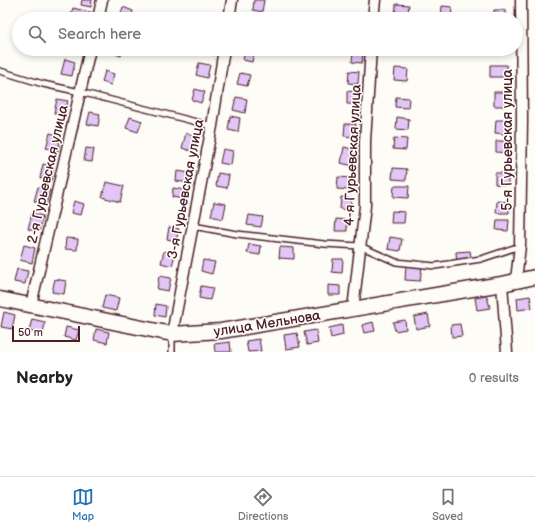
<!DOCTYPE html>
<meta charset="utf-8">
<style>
body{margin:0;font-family:"Balsamiq Sans",sans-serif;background:#f2f2f2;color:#222}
.scale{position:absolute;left:12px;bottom:10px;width:68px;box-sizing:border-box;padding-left:4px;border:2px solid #4a1f2b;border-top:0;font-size:11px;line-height:14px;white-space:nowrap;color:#4a1f2b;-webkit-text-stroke:3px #fdfcf7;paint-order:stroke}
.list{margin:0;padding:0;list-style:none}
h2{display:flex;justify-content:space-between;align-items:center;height:52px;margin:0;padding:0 16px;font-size:17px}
h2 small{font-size:13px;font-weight:400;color:#767676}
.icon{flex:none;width:22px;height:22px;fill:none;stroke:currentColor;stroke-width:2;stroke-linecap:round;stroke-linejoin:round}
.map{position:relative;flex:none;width:535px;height:352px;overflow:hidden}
.search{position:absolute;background:#fff;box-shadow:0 2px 6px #0003;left:12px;right:12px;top:12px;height:44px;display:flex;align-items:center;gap:10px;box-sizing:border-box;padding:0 14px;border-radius:22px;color:#767676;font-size:15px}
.sheet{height:124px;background:#fff}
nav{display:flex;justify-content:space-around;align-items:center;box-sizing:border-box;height:56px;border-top:1px solid #e0e0e0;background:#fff;font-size:11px;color:#767676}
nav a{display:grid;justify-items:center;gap:2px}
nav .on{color:#1f6fb2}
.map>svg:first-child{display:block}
.building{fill:#e2c6f5;stroke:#4a1f2b}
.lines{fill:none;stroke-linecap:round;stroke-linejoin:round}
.service-casing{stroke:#4a1f2b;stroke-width:8}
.minor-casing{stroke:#4a1f2b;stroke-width:13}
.secondary-casing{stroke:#4a1f2b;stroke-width:17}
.service{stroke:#fdfcf7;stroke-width:5}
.minor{stroke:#fdfcf7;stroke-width:10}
.secondary{stroke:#fdfcf7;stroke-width:14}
.labels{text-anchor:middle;stroke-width:3;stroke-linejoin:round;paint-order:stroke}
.street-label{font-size:14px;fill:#4a1f2b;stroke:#fdfcf7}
</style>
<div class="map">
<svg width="535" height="352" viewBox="0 0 535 352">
<rect width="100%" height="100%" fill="#fdfcf7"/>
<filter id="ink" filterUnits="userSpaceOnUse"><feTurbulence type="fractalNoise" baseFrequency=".025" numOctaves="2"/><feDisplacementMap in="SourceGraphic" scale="8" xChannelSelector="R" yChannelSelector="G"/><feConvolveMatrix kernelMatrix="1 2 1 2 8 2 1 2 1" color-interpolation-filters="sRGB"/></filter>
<g filter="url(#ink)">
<path class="building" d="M82 0H92L91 7 81 5Z
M254 0H264L262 12 253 10Z
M396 4 409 5 407 19 395 18Z
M442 6 452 7 451 19H441Z
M123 7 133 11 131 19H119Z
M73 8 94 13 93 19 70 18Z
M494 10H505V19H494Z
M111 49H123L121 56 110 52Z
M204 49H216L215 55 204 53Z
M245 49H255L252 62 243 60Z
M394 49H408V53L394 51Z
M353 51 363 52 362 63 352 62Z
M65 59 75 62 72 76 61 74Z
M199 63 210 65 207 78 196 75Z
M490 65H507V77H490Z
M395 68 408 69 407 81 394 80Z
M105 71 114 74 111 85 102 82Z
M349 71 359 72 358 84 348 83Z
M240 73 250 75 247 86 237 84Z
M195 89 205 92 201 103 192 100Z
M347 91 358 92V104H347Z
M494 92H506L505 106H494Z
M236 97 247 99 245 113 233 110Z
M396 97 409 98 408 108 395 107Z
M57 99 68 101 64 116 54 113Z
M90 112 100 114 98 126 87 124Z
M230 116 240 118 238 132 228 130Z
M130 117 142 121 138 132 126 128Z
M397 117 409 119 408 130 396 129Z
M496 120H508L507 134 495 133Z
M345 124H356L355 137 344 136Z
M50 133 61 136 58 151 46 148Z
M186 133 196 136 191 151 182 148Z
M394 138 407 139 406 150 393 149Z
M496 141H508V153L496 152Z
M344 147 356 150 353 166 341 163Z
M86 148 94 149 92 162 84 161Z
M223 149 233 151 231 165 220 163Z
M43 164 54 167 51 181 40 178Z
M393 168 407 169 406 180 392 179Z
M177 171 190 173 188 183 176 181Z
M218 173 229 175 227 188 216 186Z
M495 173H508V185L495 184Z
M338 177 352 178 351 190 337 189Z
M106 182 124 186 120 202 102 197Z
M394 186H409L408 198 393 197Z
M38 187 50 190 46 204 34 201Z
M173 188 185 190 184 199 172 197Z
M341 197 351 198V210L340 209Z
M74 201 84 204 81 215 71 213Z
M497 201 509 202V213H496Z
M214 202 226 204 223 219 211 216Z
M392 211 405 212 404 223H391Z
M32 213 43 216 39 231 28 229Z
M249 215 263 217 261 227 247 225Z
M336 219 347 220V231H335Z
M497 220H509L508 231 496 230Z
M169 227 179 229 176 241 167 239Z
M390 237 402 239 400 251 388 249Z
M66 238 78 239 77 250 65 249Z
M249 244 261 246 260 255 247 253Z
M24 245 35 248 32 263 20 260Z
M280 247 294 248V259L279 258Z
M164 251 175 254 172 266 161 263Z
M470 251 472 262 457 264 456 252Z
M333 259H343L342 273 332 272Z
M203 260 215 262 212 274 201 271Z
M406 264 422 266 420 281 405 280Z
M17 269 28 271 25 284 14 282Z
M159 276 171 278 168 291 157 289Z
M55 279 66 281 64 294 52 292Z
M328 285 340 286V295H328Z
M201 286 213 288 210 300 199 298Z
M105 295 119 298 116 311 102 308Z
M487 296 490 308 477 310 475 298Z
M530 296 532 308 518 310 517 298Z
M156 304 166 306 165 317 155 315Z
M4 312 15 315 12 329 1 327Z
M428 314 430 326 416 329 414 317Z
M32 319 45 322 43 334 29 331Z
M405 320 406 329 395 331 393 322Z
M373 322 375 331 364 333 362 325Z
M460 324 462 336 452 337 451 325Z
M342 325 343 335 331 338 329 328Z
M66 327 79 330 76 340 64 337Z
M96 329 109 332 107 343 94 340Z
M316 330 318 343 307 345 304 332Z
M297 333 300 347 286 349 284 335Z
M259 339 261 351 248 352 246 341Z
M230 342 231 352H215L214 344Z"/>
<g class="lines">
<defs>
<path id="service" d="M0 71 43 84 80 92 212 126
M193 226 237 234 324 244 360 246 396 262 435 266 481 259 520 246
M172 352V335"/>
<path id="minor" d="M98 19 102 0
M229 19 232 0
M373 19 375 0
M516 280 520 246 522 120 521 0
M502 284 507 352
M31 305 90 49
M353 309 365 206V141L371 49
M172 334 212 126 224 49"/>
<path id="secondary" d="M0 299 172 334 221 331 502 284 535 277"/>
</defs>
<use href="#service" class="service-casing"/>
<use href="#minor" class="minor-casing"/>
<use href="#secondary" class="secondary-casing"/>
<use href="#service" class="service"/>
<use href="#minor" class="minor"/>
<use href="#secondary" class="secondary"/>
</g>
</g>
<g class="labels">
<g class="street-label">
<text transform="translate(507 140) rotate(-90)" y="5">5-я Гурьевская улица</text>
<text transform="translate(352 155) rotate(-87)" y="5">4-я Гурьевская улица</text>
<text transform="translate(47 174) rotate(-77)" y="5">2-я Гурьевская улица</text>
<text transform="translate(185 189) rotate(-79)" y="5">3-я Гурьевская улица</text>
<text transform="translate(267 323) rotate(-9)" y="5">улица Мельнова</text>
</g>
</g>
</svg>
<div class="scale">50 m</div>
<div class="search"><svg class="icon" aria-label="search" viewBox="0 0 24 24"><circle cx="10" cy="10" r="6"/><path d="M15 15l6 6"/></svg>Search here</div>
</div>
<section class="sheet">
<h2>Nearby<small>0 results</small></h2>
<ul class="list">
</ul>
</section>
<nav>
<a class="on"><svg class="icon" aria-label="map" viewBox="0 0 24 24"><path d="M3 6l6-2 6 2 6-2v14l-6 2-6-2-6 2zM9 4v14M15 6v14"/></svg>Map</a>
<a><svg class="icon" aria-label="directions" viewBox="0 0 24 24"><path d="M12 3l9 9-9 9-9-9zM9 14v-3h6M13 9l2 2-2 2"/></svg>Directions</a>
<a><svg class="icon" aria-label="saved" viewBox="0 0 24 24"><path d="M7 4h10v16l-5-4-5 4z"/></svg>Saved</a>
</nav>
